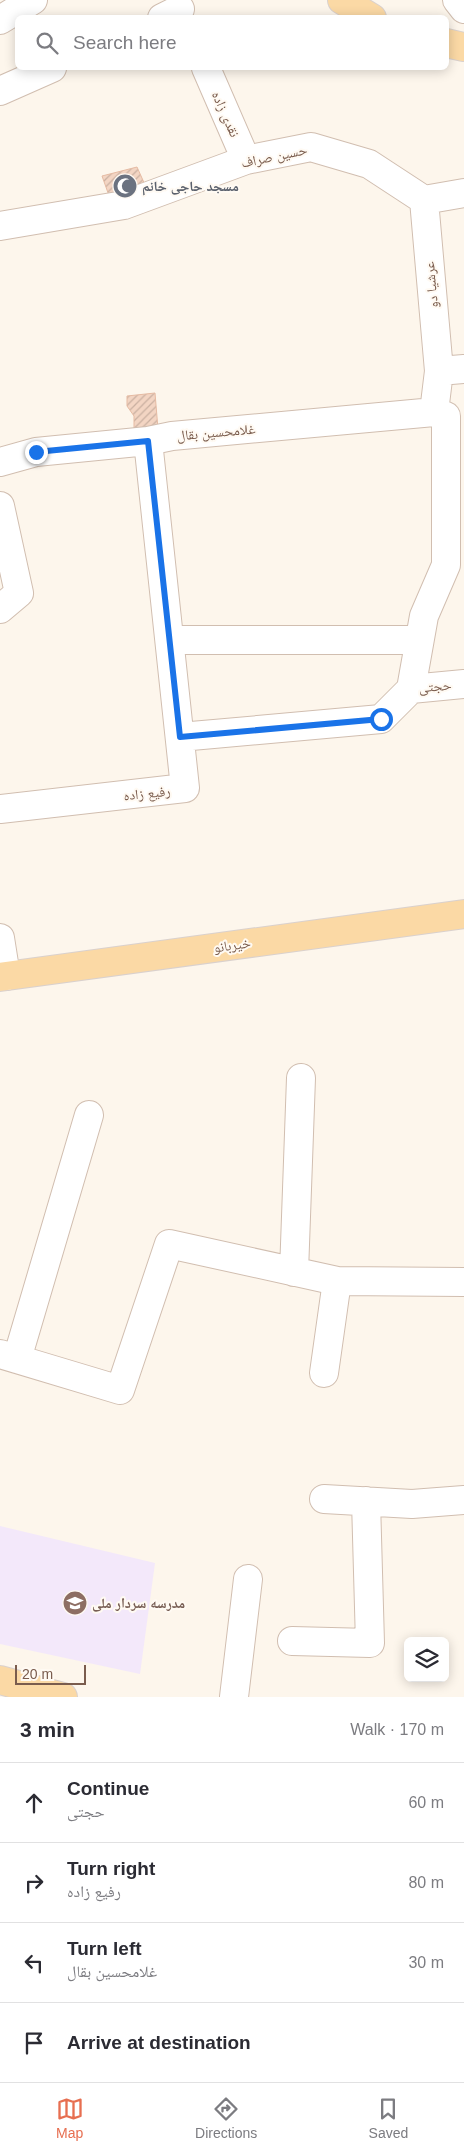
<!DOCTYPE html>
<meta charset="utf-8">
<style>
body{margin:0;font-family:Arial,"Noto Naskh Arabic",sans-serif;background:#f7f7f7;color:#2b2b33}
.controls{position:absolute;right:15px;bottom:15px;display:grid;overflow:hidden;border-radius:8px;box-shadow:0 2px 12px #0003}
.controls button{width:45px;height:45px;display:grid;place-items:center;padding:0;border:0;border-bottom:1px solid #e1e1e2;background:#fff;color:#2b2b33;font:25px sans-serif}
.scale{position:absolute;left:15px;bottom:12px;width:71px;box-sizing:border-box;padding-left:5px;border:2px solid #7a5c4d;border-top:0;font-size:14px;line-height:18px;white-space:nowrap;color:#7a5c4d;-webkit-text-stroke:4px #fffaf3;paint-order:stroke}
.stop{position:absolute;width:15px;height:15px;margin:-11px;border:4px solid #1a73e8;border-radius:50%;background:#fff}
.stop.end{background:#1a73e8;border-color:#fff;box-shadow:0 1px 5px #0008}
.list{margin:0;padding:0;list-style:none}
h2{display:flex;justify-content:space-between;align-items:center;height:65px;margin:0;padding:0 20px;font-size:21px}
h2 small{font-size:16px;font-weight:400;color:#7c7c81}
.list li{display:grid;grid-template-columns:32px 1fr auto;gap:15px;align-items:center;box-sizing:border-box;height:80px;padding:0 20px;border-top:1px solid #e1e1e2}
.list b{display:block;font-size:19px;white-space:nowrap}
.list p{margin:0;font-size:16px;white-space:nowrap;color:#7c7c81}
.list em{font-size:16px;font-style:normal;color:#7c7c81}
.icon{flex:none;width:28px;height:28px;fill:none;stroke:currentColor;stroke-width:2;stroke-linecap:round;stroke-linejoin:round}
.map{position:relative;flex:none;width:464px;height:1697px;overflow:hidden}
.search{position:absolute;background:#fff;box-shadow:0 2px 12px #0003;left:15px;right:15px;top:15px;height:55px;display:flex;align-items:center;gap:12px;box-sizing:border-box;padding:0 18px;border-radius:8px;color:#7c7c81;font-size:19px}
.sheet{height:385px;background:#fff}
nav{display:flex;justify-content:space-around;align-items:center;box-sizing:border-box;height:70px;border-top:1px solid #e1e1e2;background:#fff;font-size:14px;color:#7c7c81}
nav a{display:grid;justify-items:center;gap:2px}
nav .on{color:#e76f51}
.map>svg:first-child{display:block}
.education{fill:#f3e8fa}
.building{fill:url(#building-hatch);stroke:#e6bba3}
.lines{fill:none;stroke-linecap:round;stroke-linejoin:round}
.minor-casing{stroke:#d1beb0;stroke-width:30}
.major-casing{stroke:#dad1cd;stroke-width:30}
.minor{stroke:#fff;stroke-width:28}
.major{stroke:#fbd9a5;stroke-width:28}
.route{stroke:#1a73e8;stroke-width:6}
.labels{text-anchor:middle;stroke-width:4;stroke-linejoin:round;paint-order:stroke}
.street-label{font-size:14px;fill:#7a5c4d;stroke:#fffaf3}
.worship-label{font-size:14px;font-weight:bold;fill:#5b616d;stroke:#fffaf3;text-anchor:start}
.education-label{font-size:14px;font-weight:bold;fill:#785e54;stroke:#fffaf3;text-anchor:start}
</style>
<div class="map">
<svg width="464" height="1697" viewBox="0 0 464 1697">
<defs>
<pattern id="building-hatch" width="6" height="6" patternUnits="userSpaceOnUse" patternTransform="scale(1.25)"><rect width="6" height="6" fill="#f3d5c3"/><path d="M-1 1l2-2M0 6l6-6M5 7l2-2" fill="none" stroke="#cab0a1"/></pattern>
</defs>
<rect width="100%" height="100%" fill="#fdf6ec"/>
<path class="education" d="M0 1526 155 1563 140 1674 0 1644Z"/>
<path class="building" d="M137 167 150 196 112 204 102 176Z
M155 393 158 429 134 445V416L127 406V396Z"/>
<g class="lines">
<defs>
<path id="minor" d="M457 0 464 9
M162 18 180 9
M0 20 33 0
M206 68 246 160
M0 91 52 68
M0 226 124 205 246 160 311 147 369 164 424 200
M439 371 464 369
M434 412 439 371 424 200 464 193
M0 462 36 452 148 441 172 436 434 412 446 416V565L424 616 411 689
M0 506 19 593 0 609
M170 640H419
M180 737 381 719 411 689 464 684
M0 809 185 788 148 441
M0 938 6 976
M294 1272 301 1078
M0 1354 120 1390 169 1244 337 1281 464 1282
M17 1359 89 1115
M324 1373 337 1281
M324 1499 412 1504 464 1500
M292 1641 370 1643 366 1501
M234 1697 248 1579"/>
<path id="major" d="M342 0 372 18
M446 43 464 47
M0 977 464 914
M0 1680 63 1697"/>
</defs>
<use href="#minor" class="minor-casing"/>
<use href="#major" class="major-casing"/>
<use href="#minor" class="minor"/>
<use href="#major" class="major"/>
</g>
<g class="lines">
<path class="route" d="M36 452 148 441 180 737 381 719"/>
</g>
<defs>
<symbol id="mosque-disc" viewBox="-11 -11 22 22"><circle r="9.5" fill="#6b7280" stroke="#fffaf3"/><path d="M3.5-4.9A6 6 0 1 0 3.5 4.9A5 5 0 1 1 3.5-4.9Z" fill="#fff"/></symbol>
<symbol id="school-disc" viewBox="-11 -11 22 22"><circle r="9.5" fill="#8d6e63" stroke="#fffaf3"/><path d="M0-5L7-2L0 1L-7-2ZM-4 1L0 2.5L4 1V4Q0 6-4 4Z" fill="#fff"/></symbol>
</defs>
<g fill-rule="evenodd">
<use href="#mosque-disc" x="111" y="172" width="28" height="28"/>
<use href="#school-disc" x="61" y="1589" width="28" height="28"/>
</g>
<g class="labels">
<g class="street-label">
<text transform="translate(226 114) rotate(66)" y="5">نقدی زاده</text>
<text transform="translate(274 156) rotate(-12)" y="5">حسین صراف</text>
<text transform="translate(431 285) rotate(-95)" y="5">عرشیا دو</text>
<text transform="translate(216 432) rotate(-5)" y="5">غلامحسین بقال</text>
<text transform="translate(435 686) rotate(-5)" y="5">حجتی</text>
<text transform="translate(147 793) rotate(-6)" y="5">رفیع زاده</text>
<text transform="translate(232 945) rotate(-8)" y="5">خیربانو</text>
</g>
<g class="worship-label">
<text x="142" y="191">مسجد حاجی خانم</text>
</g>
<g class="education-label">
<text x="92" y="1608">مدرسه سردار ملی</text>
</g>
</g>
</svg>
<div class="controls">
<button><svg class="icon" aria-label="layers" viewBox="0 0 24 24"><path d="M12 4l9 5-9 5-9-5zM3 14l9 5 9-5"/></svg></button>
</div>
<div class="scale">20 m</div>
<div class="stop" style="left:381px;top:719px"></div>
<div class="stop end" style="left:36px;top:452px"></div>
<div class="search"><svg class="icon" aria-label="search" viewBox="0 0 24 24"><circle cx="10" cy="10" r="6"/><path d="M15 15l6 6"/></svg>Search here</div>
</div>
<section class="sheet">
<h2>3 min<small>Walk · 170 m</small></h2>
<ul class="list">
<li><svg class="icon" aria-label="ahead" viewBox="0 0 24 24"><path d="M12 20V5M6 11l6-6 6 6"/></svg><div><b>Continue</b><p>حجتی</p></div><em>60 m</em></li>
<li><svg class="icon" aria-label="right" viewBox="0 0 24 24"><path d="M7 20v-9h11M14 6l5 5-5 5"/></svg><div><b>Turn right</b><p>رفیع زاده</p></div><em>80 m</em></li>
<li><svg class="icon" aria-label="left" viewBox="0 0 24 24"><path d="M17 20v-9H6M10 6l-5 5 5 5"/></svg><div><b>Turn left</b><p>غلامحسین بقال</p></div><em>30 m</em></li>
<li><svg class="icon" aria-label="arrive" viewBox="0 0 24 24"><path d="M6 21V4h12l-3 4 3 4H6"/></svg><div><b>Arrive at destination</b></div></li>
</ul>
</section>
<nav>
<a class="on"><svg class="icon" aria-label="map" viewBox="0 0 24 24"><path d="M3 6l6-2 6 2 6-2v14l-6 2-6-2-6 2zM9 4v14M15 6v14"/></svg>Map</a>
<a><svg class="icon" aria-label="directions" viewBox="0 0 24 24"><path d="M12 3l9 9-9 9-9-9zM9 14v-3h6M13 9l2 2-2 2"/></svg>Directions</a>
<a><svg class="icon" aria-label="saved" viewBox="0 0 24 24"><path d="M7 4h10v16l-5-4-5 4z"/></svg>Saved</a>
</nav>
